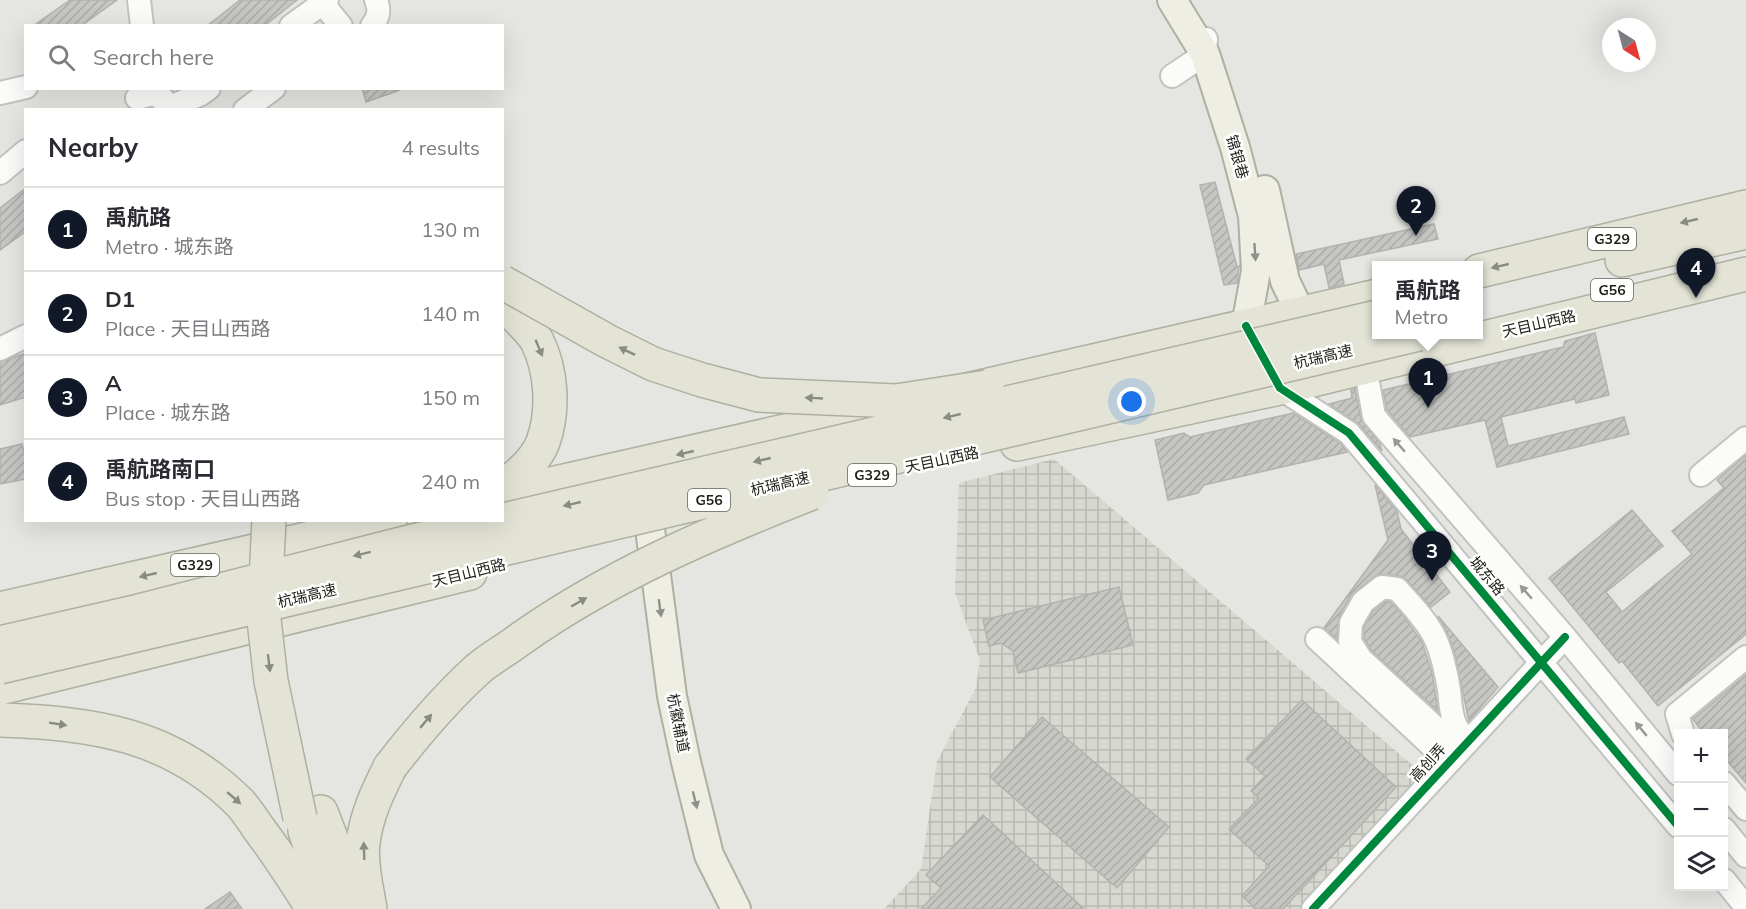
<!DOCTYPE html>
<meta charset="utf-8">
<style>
body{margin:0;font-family:Mulish,"Noto Sans SC",sans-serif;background:#f2f2f3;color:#2b2b33}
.controls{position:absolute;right:18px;bottom:18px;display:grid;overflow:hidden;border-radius:0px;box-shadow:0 6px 24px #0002}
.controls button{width:54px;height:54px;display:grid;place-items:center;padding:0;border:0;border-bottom:2px solid #e1e1e2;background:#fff;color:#2b2b33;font:30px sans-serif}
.compass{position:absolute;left:1602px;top:18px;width:54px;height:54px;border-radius:50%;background:#fff;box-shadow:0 6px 24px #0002;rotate:144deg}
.you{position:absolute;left:1132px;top:402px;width:21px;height:21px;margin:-15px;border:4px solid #fff;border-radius:50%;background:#1a73e8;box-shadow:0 0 0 9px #1a73e833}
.badge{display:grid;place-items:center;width:39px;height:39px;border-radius:50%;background:#111827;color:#fff;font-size:20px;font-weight:700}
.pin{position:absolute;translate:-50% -50px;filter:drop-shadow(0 2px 3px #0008)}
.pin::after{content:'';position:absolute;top:32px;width:21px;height:18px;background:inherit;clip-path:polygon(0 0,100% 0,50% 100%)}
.popup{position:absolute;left:1372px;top:261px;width:111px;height:78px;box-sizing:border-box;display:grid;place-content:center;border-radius:0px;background:#fff;filter:drop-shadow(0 2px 4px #0005);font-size:20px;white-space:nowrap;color:#7c7c81}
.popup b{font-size:22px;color:#2b2b33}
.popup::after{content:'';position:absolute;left:50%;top:100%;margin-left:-12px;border:12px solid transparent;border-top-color:#fff}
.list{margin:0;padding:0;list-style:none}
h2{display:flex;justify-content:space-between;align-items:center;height:78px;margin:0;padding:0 24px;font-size:26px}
h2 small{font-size:20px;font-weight:400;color:#7c7c81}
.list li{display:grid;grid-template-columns:39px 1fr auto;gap:18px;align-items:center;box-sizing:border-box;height:84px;padding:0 24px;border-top:2px solid #e1e1e2}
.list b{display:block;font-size:22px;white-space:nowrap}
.list p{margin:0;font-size:20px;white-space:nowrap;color:#7c7c81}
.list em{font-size:20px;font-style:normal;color:#7c7c81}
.icon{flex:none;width:33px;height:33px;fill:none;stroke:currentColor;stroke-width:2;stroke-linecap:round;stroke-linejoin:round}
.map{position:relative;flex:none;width:1746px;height:909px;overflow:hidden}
.search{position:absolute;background:#fff;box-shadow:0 6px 24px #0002;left:24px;top:24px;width:480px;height:66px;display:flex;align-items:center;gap:15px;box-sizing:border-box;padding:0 21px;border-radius:0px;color:#7c7c81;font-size:22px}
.panel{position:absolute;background:#fff;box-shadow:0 6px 24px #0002;left:24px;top:108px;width:480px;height:414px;border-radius:0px}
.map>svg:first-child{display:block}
.industrial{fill:url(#industrial-grid)}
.building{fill:url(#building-hatch);stroke:#b2b2b0;stroke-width:1.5}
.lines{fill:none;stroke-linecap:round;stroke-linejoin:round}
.minor-casing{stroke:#c2c2c0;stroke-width:26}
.major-casing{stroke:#afb0a0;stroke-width:32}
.highway-casing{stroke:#afb0a0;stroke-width:36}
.minor{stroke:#fbfbfa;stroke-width:22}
.major{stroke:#eeeee4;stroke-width:28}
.highway{stroke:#e3e4d6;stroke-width:33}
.highway-bridge-casing{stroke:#afb0a0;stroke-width:36;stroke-linecap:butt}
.highway-bridge{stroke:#e3e4d6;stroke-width:33}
.cycleway-casing{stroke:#fffffe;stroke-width:11}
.cycleway{stroke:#00873e;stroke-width:8}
.oneway{fill:#8a8b82}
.oneway2{fill:#90908a}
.oneway3{fill:#989896}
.labels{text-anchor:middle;stroke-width:5;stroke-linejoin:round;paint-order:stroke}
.shield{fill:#fffffe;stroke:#626260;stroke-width:1.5}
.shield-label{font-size:14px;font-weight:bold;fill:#1e1e1c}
.street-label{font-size:15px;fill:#1e1e1c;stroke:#fffffe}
</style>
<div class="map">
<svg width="1746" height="909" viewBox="0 0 1746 909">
<defs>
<pattern id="industrial-grid" width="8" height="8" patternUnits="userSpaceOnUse" patternTransform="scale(1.5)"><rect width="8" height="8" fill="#d7d8cf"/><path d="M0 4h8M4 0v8" fill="none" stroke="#b8b9b1"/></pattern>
<pattern id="building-hatch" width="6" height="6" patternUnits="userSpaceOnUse" patternTransform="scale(1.5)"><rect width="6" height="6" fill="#c6c6c3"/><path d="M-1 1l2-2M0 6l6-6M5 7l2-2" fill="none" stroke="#aaaaa7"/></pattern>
</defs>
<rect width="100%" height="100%" fill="#e5e5e1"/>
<path class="industrial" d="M1054 459 1424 775 1301 909H884L921 869 937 761 976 688 980 660 955 593 959 483Z"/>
<path class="building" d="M70 0H117L81 26H33Z
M240 0H297L264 26H207Z
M362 88H400V90L366 102Z
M1215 182 1237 267 1239 266 1237 283 1224 285 1200 185Z
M26 188V231L0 250V208Z
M1434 224 1438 239 1339 260 1344 284 1329 288 1324 264 1299 270 1296 254Z
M1595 333 1609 395 1576 403 1575 399 1501 417 1508 446 1624 417 1629 434 1497 467 1485 420 1410 437 1387 410 1383 390 1563 347 1565 341Z
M26 353V397L0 405V362Z
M1355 389 1361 419 1380 444 1382 451 1359 424 1329 404 1352 398 1351 390Z
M1293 413 1340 443 1347 452 1204 485 1198 493 1168 500 1155 440 1184 433 1190 437Z
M22 444 26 460V479L0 484V449Z
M1746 455V634L1658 706 1622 661 1619 663 1549 578 1632 510 1663 546 1606 592 1622 612 1692 554 1672 531 1724 488 1717 480Z
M1375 485 1397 511 1401 529 1450 592 1431 607 1406 579 1399 576 1378 574 1351 595 1339 617 1337 639 1324 628 1388 540Z
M1119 587 1133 645 1018 673 1013 651 1001 643 989 646 983 620Z
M1386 601 1390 602 1402 614 1422 642 1432 673 1438 711 1371 650 1364 638V627L1373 611Z
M1438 616 1498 687 1469 721 1454 651 1446 630Z
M1746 675V783L1724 757V734H1704L1693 719Z
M1302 700 1396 787 1283 909H1256L1242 896 1269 866 1229 829 1259 798 1251 791 1265 776 1246 759Z
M1042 717 1169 827 1117 888 990 777Z
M983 815 1084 909H921L941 888 926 875Z
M230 892 242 909H205Z"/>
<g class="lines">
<defs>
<path id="minor" d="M139 0 142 26
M323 4 341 26
M291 26 327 0
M372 26C379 17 380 10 376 0
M1172 76 1205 54 1206 39
M0 93 26 87
M137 98 153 94 163 99 167 110
M168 108 201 94 209 88
M245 110 274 88
M0 173 26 151
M0 349 26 336
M1356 358 1365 366 1374 416 1565 637 1678 774
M1277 383 1280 388 1349 433 1678 826
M1701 475 1746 438
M1317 639 1448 761
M1683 734 1677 714 1746 657
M1459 749 1361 659 1350 642 1351 623 1363 602 1382 587 1397 589C1410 603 1425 619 1434 636 1441 649 1447 676 1449 690 1451 708 1451 728 1468 740
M1724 783 1746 809
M1724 829 1746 856
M1724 880 1746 907
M1313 909 1565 637"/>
<path id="major" d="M1172 0 1205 54 1235 147 1253 216 1256 271 1246 326
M1265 190 1285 281 1301 314
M650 529 672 696 686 762 709 855 736 909"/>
<path id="highway" d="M1622 260 1746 232
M1479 271 1746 207
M502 303C512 313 531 330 537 341 552 371 554 411 543 442 536 460 518 476 502 487
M958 392 1377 296
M1017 444 1280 388 1746 274
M502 495 896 406
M0 609 390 520
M0 688 470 573
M0 720C93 723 171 734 240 803 247 811 253 820 259 829 279 855 296 882 313 909
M321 812 357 905
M305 831 333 909
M370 909C367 889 360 864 363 843 366 816 378 791 390 767"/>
</defs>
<use href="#minor" class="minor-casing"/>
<use href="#major" class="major-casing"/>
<use href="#highway" class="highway-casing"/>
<use href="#minor" class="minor"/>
<use href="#major" class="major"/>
<use href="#highway" class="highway"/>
<defs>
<path id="highway-bridge" d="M502 282 607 341 653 364 702 380 759 395 896 401 987 387
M269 520 264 620 271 681 300 818
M0 643 139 611 409 542 1377 317
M0 667 1419 334
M390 767C417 732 445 699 478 669 491 658 506 650 519 640 609 576 710 533 812 493"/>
</defs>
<use href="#highway-bridge" class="highway-bridge-casing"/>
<use href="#highway-bridge" class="highway-bridge"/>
<defs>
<path id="cycleway" d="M1246 326 1280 388 1349 433 1678 826
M1313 909 1565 637"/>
</defs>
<use href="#cycleway" class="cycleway-casing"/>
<use href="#cycleway" class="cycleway"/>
</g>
<defs><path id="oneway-solid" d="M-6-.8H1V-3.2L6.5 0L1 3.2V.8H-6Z" transform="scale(1.5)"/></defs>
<g class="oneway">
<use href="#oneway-solid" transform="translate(1689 221) rotate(167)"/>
<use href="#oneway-solid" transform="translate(1500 266) rotate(167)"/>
<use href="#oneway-solid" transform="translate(539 348) rotate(67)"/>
<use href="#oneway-solid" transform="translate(627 351) rotate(-154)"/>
<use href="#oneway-solid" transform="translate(814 398) rotate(-177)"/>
<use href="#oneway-solid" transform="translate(952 416) rotate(167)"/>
<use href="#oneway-solid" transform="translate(685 453) rotate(167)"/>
<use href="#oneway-solid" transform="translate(762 460) rotate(167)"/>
<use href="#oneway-solid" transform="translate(572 504) rotate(167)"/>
<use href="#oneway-solid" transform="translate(362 554) rotate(166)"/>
<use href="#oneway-solid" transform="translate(148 575) rotate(167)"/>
<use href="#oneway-solid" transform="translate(579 602) rotate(-30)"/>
<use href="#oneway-solid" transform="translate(269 663) rotate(83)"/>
<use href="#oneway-solid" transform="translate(426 721) rotate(-50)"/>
<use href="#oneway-solid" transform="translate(58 724) rotate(9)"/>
<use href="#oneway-solid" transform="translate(234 798) rotate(41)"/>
<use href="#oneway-solid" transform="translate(364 851) rotate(-92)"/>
</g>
<g class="oneway2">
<use href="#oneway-solid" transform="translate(1255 252) rotate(86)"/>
<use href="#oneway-solid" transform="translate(660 608) rotate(82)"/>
<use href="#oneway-solid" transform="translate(695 800) rotate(76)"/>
</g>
<g class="oneway3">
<use href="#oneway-solid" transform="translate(1399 445) rotate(-131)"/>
<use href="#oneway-solid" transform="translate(1526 592) rotate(-131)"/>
<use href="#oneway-solid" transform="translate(1641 729) rotate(-130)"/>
</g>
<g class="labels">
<g class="shield">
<rect x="1588" y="228" width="48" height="22" rx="4.5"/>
<rect x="1591" y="279" width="42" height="22" rx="4.5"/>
<rect x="848" y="464" width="48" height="22" rx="4.5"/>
<rect x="688" y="489" width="42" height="22" rx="4.5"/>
<rect x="171" y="554" width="48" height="22" rx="4.5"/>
</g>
<g class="shield-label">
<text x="1612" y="244">G329</text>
<text x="1612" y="295">G56</text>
<text x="872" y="480">G329</text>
<text x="709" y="505">G56</text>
<text x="195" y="570">G329</text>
</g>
<g class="street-label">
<text transform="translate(1237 157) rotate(74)" y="5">锦银巷</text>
<text transform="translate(1539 324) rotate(-13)" y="5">天目山西路</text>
<text transform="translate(1323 357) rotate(-13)" y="5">杭瑞高速</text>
<text transform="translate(942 460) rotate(-12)" y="5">天目山西路</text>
<text transform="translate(780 484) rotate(-13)" y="5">杭瑞高速</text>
<text transform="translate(469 573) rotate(-14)" y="5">天目山西路</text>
<text transform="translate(1487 576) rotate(50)" y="5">城东路</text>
<text transform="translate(307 596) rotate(-13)" y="5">杭瑞高速</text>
<text transform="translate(678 723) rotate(79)" y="5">杭徽辅道</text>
<text transform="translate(1428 763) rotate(-48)" y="5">高创弄</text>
</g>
</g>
</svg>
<div class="controls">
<button>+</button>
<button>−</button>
<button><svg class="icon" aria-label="layers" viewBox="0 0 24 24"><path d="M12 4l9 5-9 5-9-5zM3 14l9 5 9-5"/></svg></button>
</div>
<svg class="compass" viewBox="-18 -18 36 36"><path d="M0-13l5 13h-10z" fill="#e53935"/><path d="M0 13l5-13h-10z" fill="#7c7c81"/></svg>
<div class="you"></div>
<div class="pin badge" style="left:1428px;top:408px">1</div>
<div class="popup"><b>禹航路</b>Metro</div>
<div class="pin badge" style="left:1416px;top:236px">2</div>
<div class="pin badge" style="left:1432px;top:581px">3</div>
<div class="pin badge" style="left:1696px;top:298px">4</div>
<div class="search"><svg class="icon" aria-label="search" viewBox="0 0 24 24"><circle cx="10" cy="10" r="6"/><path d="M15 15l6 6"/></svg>Search here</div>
<section class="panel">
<h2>Nearby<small>4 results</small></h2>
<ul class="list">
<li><span class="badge">1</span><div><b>禹航路</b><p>Metro · 城东路</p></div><em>130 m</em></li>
<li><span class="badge">2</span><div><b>D1</b><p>Place · 天目山西路</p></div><em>140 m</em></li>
<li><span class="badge">3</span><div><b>A</b><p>Place · 城东路</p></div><em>150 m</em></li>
<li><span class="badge">4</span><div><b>禹航路南口</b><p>Bus stop · 天目山西路</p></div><em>240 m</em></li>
</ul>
</section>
</div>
